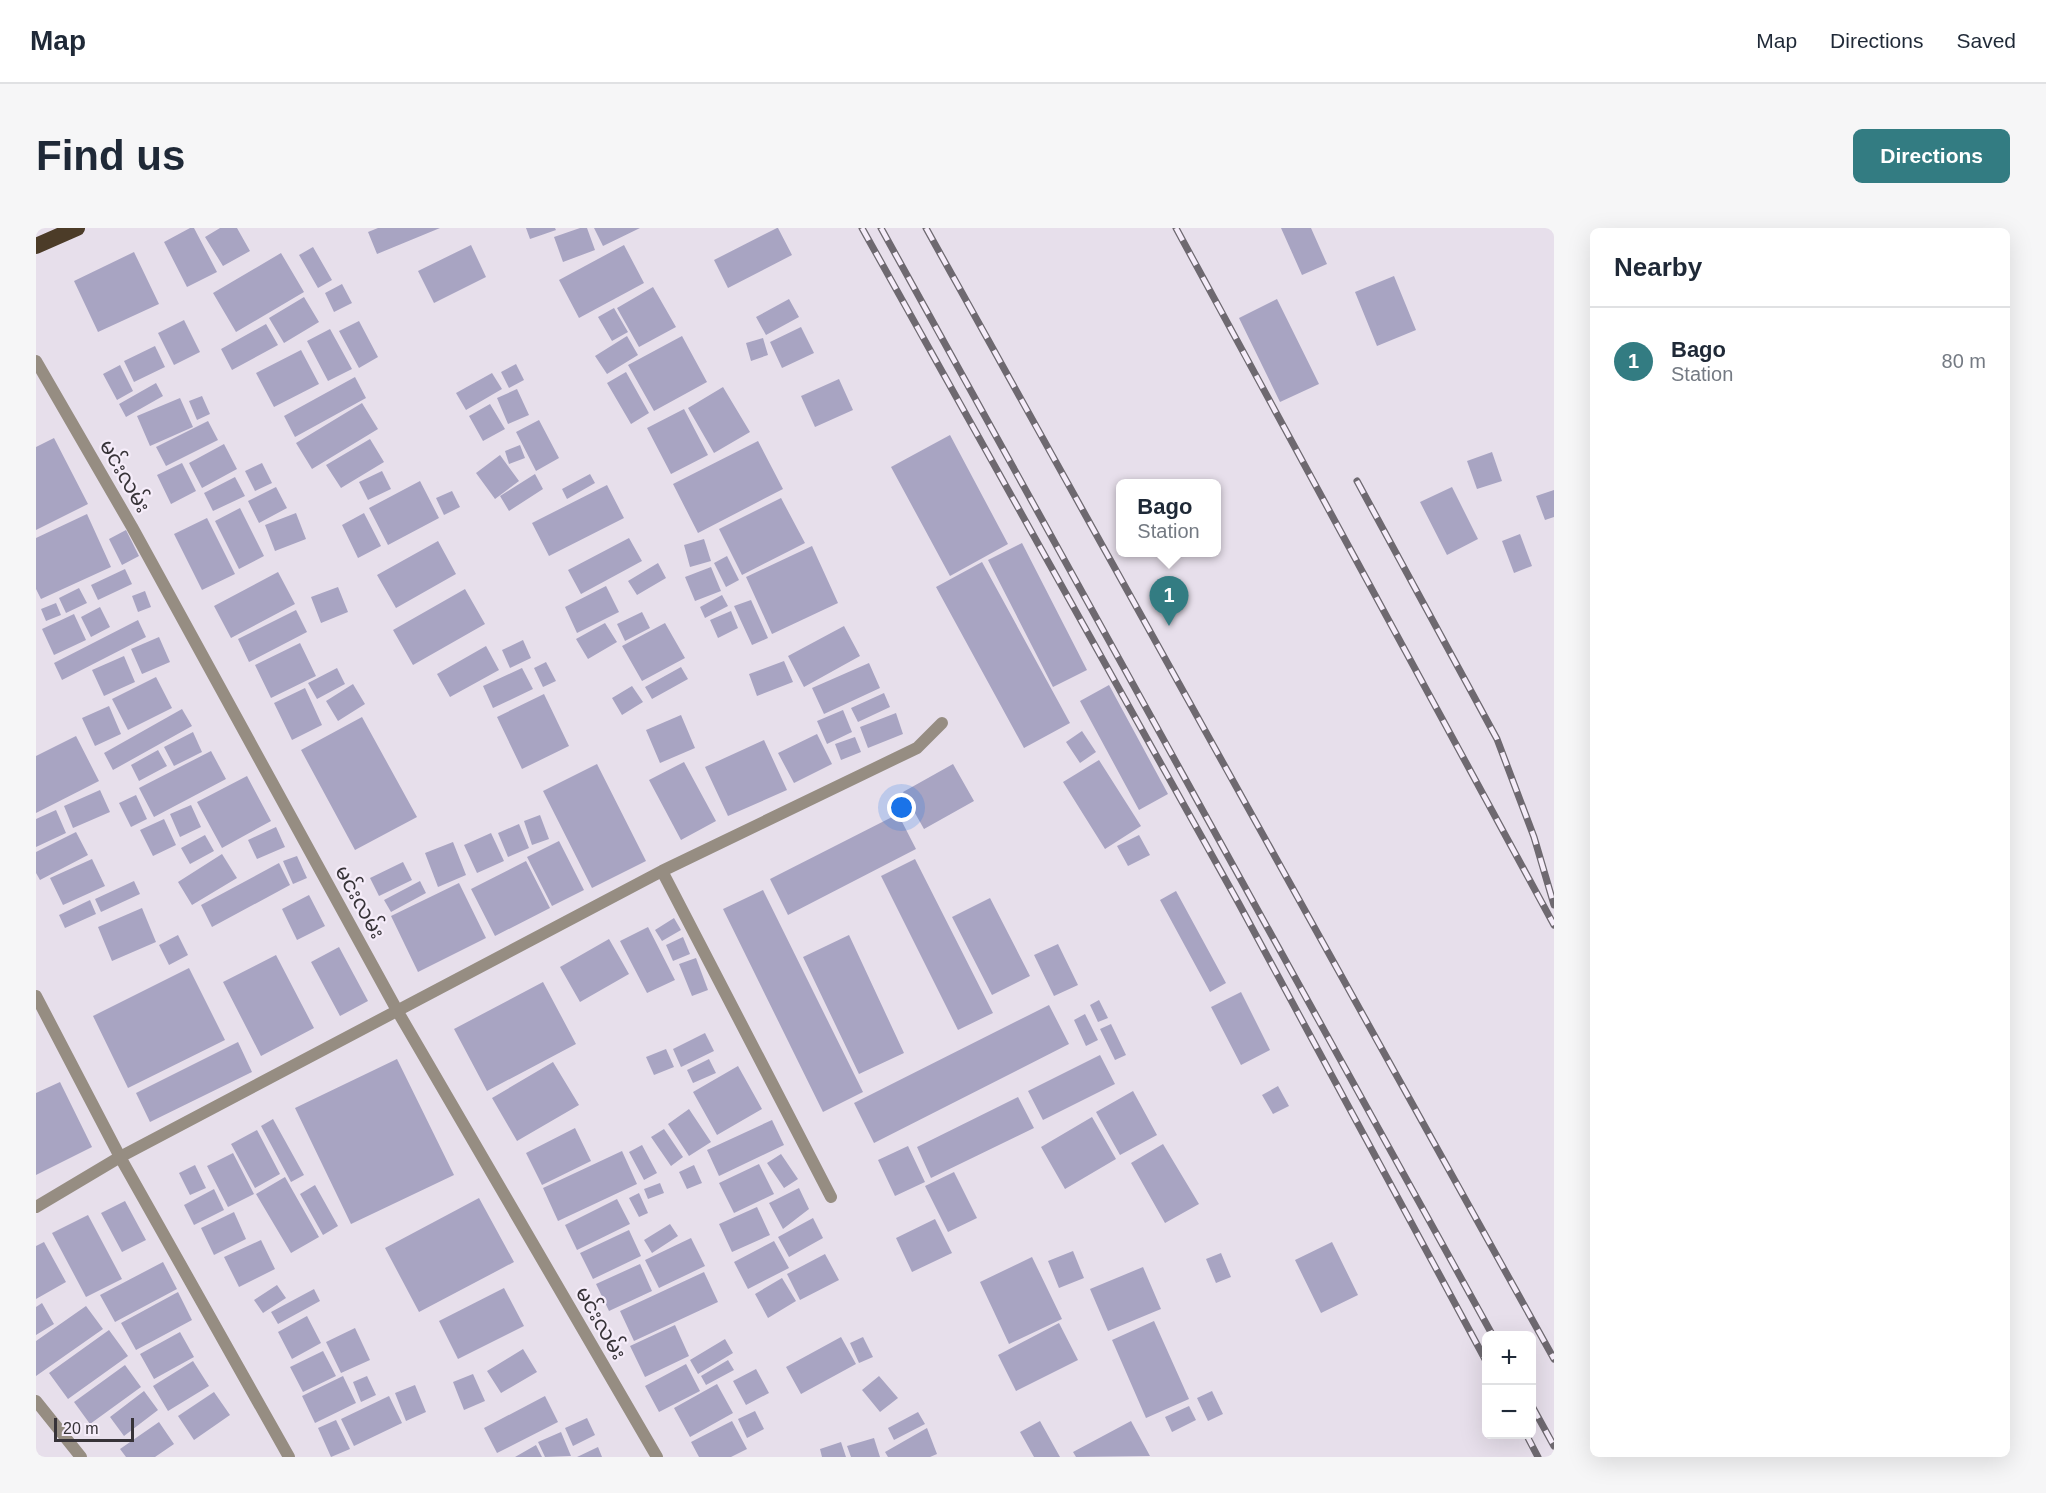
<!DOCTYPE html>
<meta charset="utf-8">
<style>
body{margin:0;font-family:Helvetica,"Noto Sans Myanmar",sans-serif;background:#f6f6f7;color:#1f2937}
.controls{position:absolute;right:18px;bottom:18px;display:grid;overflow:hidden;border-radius:9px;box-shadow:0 6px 24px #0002}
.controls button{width:54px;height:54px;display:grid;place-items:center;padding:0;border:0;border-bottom:2px solid #e0e1e3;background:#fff;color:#1f2937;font:30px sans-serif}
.scale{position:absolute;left:18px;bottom:15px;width:80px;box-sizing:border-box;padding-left:6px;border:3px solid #373338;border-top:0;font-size:16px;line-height:21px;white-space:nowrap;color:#373338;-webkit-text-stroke:4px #f5ecf9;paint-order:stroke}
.you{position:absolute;left:866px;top:580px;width:21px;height:21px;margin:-15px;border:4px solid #fff;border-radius:50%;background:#1a73e8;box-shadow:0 0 0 9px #1a73e833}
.badge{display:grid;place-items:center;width:39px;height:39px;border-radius:50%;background:#337c82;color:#fff;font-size:20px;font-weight:700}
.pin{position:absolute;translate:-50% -50px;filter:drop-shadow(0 2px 3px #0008)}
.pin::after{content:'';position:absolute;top:32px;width:21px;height:18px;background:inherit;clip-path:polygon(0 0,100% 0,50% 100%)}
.popup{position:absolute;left:1080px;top:251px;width:105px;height:78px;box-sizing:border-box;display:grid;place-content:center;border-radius:9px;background:#fff;filter:drop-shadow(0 2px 4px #0005);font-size:20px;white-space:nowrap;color:#747a83}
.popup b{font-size:22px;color:#1f2937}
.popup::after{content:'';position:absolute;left:50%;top:100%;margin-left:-12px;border:12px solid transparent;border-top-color:#fff}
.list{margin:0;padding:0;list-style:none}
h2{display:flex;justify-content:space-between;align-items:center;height:78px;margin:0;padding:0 24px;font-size:26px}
h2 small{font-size:20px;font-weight:400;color:#747a83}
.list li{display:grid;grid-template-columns:39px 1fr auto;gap:18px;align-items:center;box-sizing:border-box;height:108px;padding:0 24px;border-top:2px solid #e0e1e3}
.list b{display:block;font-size:22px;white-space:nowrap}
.list p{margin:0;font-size:20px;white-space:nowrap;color:#747a83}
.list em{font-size:20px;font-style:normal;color:#747a83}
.map{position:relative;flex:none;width:1518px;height:1229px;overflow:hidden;border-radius:9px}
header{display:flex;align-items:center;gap:36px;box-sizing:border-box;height:84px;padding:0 30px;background:#fff;border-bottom:2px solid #e0e1e3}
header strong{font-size:28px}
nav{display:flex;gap:33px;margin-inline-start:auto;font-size:21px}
.intro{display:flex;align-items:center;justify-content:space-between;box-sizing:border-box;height:144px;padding:0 36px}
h1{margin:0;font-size:42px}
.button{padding:15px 27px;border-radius:9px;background:#337c82;color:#fff;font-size:21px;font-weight:700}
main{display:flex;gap:36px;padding:0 36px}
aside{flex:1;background:#fff;border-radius:9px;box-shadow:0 6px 24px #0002}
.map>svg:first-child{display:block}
.building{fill:#a8a4c2}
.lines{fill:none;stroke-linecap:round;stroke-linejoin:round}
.minor{stroke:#968d82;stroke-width:12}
.trunk{stroke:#4c3c28;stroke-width:16}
.rail-casing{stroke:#6e6970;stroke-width:7}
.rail{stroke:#f5ecf9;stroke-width:4.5;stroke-dasharray:14;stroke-linecap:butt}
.labels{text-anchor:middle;stroke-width:4.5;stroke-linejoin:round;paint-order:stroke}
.street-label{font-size:21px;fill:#373338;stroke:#f5ecf9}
</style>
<header>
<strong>Map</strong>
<nav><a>Map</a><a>Directions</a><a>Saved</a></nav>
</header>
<div class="intro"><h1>Find us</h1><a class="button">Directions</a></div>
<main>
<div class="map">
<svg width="1518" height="1229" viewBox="0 0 1518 1229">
<rect width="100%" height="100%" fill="#e7dfeb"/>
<path class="building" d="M154 0H158L181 44 151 59 128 14Z
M184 0H201L214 23 187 38 169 9Z
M342 0H404L341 26 332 4Z
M490 0H519L520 2 494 11Z
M544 0H551L559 22 527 34 518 9Z
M558 0H604L567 18Z
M741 0H742L756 27 692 60 678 32Z
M1245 0H1275L1291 36 1266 47Z
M435 17 450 49 398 75 382 43Z
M588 17 608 55 543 90 523 52Z
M277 19 296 52 282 60 263 27Z
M98 24 123 76 62 104 38 53Z
M245 25 268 64 200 104 177 65Z
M1358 48 1380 102 1341 118 1319 64Z
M306 56 316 75 298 84 289 65Z
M617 59 640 99 603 119 581 80Z
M268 69 283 94 248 115 233 90Z
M753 71 763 89 730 107 720 89Z
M1241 71 1283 156 1244 174 1203 90Z
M578 80 592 104 576 113 562 89Z
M148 92 164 124 138 137 122 105Z
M323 93 342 129 323 140 303 103Z
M230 96 242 117 196 142 185 121Z
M765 99 778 125 746 140 734 114Z
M294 101 316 141 292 153 271 113Z
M591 108 602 127 571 146 559 128Z
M646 108 671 154 618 183 592 137Z
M727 110 732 127 715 133 710 115Z
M119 118 129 139 98 154 88 133Z
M265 122 283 156 238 179 220 145Z
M480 136 488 152 473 160 465 144Z
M84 137 97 163 81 172 67 146Z
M590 144 613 185 595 196 571 155Z
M456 145 466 161 430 182 420 165Z
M319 149 330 170 259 209 248 188Z
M803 151 817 182 779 199 765 168Z
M120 155 127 168 90 189 83 176Z
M687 159 714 204 678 225 652 180Z
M481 161 493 187 472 196 461 170Z
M166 168 174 186 161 192 153 173Z
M144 170 157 199 114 218 101 188Z
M326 175 342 201 276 241 260 215Z
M454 176 469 201 447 213 433 188Z
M648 181 672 227 635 246 611 200Z
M503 192 523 230 500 243 480 204Z
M172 193 182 212 130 238 120 219Z
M914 207 972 316 914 348 855 239Z
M18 210 52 276 0 302V219Z
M334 211 348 234 305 260 290 237Z
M722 213 747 261 662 305 637 256Z
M188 216 201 241 166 260 153 235Z
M484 217 489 230 473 236 469 223Z
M1456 224 1466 253 1441 261 1431 233Z
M464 227 483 253 459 271 440 245Z
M146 235 160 263 135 276 121 247Z
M226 235 236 255 219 263 209 243Z
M346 243 355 261 332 272 323 254Z
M499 246 507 261 473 283 464 268Z
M554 246 559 255 531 271 526 261Z
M199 249 209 268 177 283 168 265Z
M384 253 403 290 352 317 333 280Z
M571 257 588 290 513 328 496 295Z
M240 259 251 280 223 295 212 273Z
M1416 259 1442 311 1411 327 1384 274Z
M1518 262V289L1509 292 1500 268Z
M416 263 424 279 408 287 400 270Z
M745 270 769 315 706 347 683 301Z
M204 280 228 328 203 341 179 293Z
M260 285 270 311 239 323 229 297Z
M328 285 345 318 322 330 306 297Z
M51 286 75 339 5 371 0 361V310Z
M171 290 199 346 166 362 138 306Z
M90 302 103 328 86 337 73 311Z
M1484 306 1496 338 1478 345 1466 313Z
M593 310 606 333 545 366 532 342Z
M668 311 675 333 654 339 648 317Z
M402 313 420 346 360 380 341 347Z
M986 315 1051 442 1017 459 952 332Z
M776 318 802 375 736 406 710 349Z
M691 328 703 352 690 359 678 335Z
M946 334 1034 495 988 520 900 359Z
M622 335 630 350 601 367 592 353Z
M675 339 685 363 659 373 649 349Z
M89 341 96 356 62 372 55 357Z
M242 344 259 376 195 410 178 378Z
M570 358 583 384 541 405 529 379Z
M302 359 312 384 285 395 275 369Z
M43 360 51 375 30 385 23 370Z
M429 361 449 396 377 437 357 402Z
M109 363 115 379 102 384 96 368Z
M686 367 692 378 669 390 664 379Z
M715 372 732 410 716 417 698 378Z
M20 375 25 387 10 393 5 381Z
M64 379 74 399 55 409 45 389Z
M260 382 271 404 213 434 202 411Z
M695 383 702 400 682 410 674 392Z
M606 384 614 400 589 413 581 396Z
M38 386 50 412 18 427 6 401Z
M102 392 110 409 26 452 18 435Z
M569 395 581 414 552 431 540 411Z
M629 395 649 430 606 453 586 418Z
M808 398 824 428 768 459 752 428Z
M123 409 134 434 106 446 95 421Z
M487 412 495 430 474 440 466 422Z
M264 415 280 448 235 470 219 437Z
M450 418 463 442 414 469 401 446Z
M88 428 99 454 68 468 56 442Z
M748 433 757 454 721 468 713 446Z
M510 434 520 453 507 459 498 440Z
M833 435 844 460 788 486 776 460Z
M645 439 652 451 616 471 609 459Z
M301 440 309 456 281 471 272 455Z
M486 440 497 461 457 480 447 458Z
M120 449 136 480 92 502 76 471Z
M317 456 329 476 302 493 290 473Z
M1073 457 1132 566 1103 582 1044 473Z
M596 458 607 474 586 487 576 470Z
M269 460 286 497 256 512 238 475Z
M848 465 854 479 822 494 815 480Z
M508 466 533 518 486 541 461 489Z
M73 478 85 506 59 518 46 490Z
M146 481 156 498 77 542 68 525Z
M807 482 816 504 791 516 781 493Z
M860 485 867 506 832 520 824 499Z
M645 487 659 520 624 535 610 502Z
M326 489 381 589 319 622 265 522Z
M1046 503 1060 524 1044 535 1030 514Z
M157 504 166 524 138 538 128 519Z
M781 506 796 536 758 555 742 525Z
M40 508 63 553 0 585V528Z
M819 509 825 524 805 532 799 516Z
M728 512 751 562 692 588 669 539Z
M122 522 131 538 103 553 95 537Z
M175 523 190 551 118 589 103 560Z
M1063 532 1105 598 1069 621 1027 554Z
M648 534 680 593 645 612 613 552Z
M561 536 610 633 556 660 507 563Z
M917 536 938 573 888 601 867 564Z
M211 548 235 593 186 620 161 574Z
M64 562 74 584 37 600 28 578Z
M100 567 111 591 95 599 83 575Z
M155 577 165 599 144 609 134 586Z
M20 582 30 605 0 619V591Z
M862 586 880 621 752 687 734 651Z
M504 587 513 611 496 617 488 593Z
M128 591 140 617 117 628 104 602Z
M483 596 493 620 472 629 462 605Z
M240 599 249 619 221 631 212 612Z
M40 604 52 627 4 652 0 645V624Z
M455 605 468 633 441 645 428 617Z
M169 607 178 623 154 636 145 620Z
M1103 607 1114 627 1092 638 1081 618Z
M523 613 548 662 516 678 491 629Z
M417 614 430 647 402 659 389 625Z
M186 626 201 650 156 677 142 654Z
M261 628 271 650 257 656 247 633Z
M56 631 69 658 27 677 14 650Z
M879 631 957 785 922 802 845 648Z
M490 633 514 680 459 708 435 661Z
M367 634 376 652 343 668 334 650Z
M243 635 254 657 176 699 165 677Z
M98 653 104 666 65 684 59 671Z
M384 653 390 665 355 684 348 672Z
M423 655 450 710 382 744 355 688Z
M727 662 827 864 787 884 687 681Z
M1140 663 1190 755 1174 764 1124 672Z
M273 667 289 698 261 712 246 681Z
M954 670 994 748 956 767 916 689Z
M54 672 60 686 29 700 23 687Z
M106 680 120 714 76 733 62 699Z
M638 690 645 702 626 713 619 702Z
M612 699 639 752 611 765 584 713Z
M142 707 152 727 133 737 123 717Z
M813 707 868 825 823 846 767 729Z
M647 709 654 726 637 733 630 717Z
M573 711 593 746 544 774 524 739Z
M1022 716 1042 757 1018 768 998 727Z
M303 719 332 773 304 788 275 734Z
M240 727 278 800 225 828 187 754Z
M660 730 672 762 656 768 643 736Z
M153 740 189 812 92 860 57 788Z
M507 754 540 816 451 863 418 801Z
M1205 764 1234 822 1205 837 1175 779Z
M1063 772 1072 790 1062 794 1054 777Z
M1013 777 1033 816 838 915 818 875Z
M1049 786 1062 812 1050 818 1038 792Z
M1075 796 1090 827 1079 832 1064 801Z
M669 805 678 823 645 839 637 821Z
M202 814 216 844 114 894 100 865Z
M630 821 638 839 618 847 610 829Z
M1064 827 1079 856 1007 892 992 863Z
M361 831 418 947 315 996 259 880Z
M673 831 680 845 657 855 651 842Z
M517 834 543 877 481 913 456 870Z
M702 838 726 881 681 907 657 864Z
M24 854 56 919 0 947V865Z
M1242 858 1253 878 1237 886 1226 867Z
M1097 863 1121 907 1084 927 1060 884Z
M982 869 998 900 895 950 881 919Z
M653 881 675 914 653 928 632 896Z
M1056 889 1080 931 1029 961 1005 919Z
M237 891 268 947 255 954 225 898Z
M736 892 748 917 683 948 671 922Z
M539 900 555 933 506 957 490 925Z
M628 901 647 929 635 938 615 909Z
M221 902 244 946 219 960 195 916Z
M1127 916 1163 976 1129 995 1095 935Z
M606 917 621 945 608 952 593 924Z
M872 918 889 954 859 968 842 932Z
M586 923 601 956 522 993 507 960Z
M197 925 218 966 192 979 171 938Z
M745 926 762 951 748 960 731 935Z
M723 936 738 966 698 985 683 955Z
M159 937 170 960 154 967 143 945Z
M658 937 666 955 651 961 643 944Z
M918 944 941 990 912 1004 889 958Z
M249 949 283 1009 255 1025 220 966Z
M624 955 628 965 612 971 608 961Z
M279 957 302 998 287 1007 264 966Z
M763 960 773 981 747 1001 733 975Z
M178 961 188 982 158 997 148 977Z
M603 965 612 985 603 989 593 970Z
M443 970 478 1034 383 1084 349 1020Z
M581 971 594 996 541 1022 529 997Z
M89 973 110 1012 86 1024 65 985Z
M721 979 734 1007 696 1024 683 996Z
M198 984 210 1011 178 1027 165 1000Z
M52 987 86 1051 50 1069 16 1005Z
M777 990 787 1010 753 1029 742 1009Z
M899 991 916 1025 876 1044 860 1010Z
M634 996 642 1008 616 1025 608 1012Z
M593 1002 605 1028 557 1051 544 1025Z
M655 1010 669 1038 623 1060 609 1032Z
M225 1012 239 1041 203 1059 188 1029Z
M738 1013 753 1040 712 1061 698 1034Z
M8 1014 30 1054 0 1071V1018Z
M1296 1014 1322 1067 1285 1085 1259 1032Z
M1037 1023 1048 1050 1023 1060 1012 1033Z
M1185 1025 1195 1049 1180 1055 1170 1031Z
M789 1026 803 1052 764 1072 751 1046Z
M996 1029 1026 1091 973 1116 944 1054Z
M127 1034 141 1061 79 1094 64 1067Z
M604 1036 616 1063 573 1083 560 1056Z
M1107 1039 1125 1081 1072 1103 1054 1061Z
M668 1044 682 1074 598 1113 584 1083Z
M746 1050 760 1073 732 1090 719 1066Z
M241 1057 250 1070 227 1085 218 1072Z
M468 1060 488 1098 422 1131 403 1093Z
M278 1061 284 1073 242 1096 235 1084Z
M142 1064 156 1092 100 1122 85 1095Z
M6 1075 18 1096 0 1107V1079Z
M50 1078 67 1101 0 1148V1113Z
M271 1088 285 1115 256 1131 242 1104Z
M1118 1093 1153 1171 1110 1190 1076 1112Z
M1023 1095 1042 1132 980 1163 962 1127Z
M639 1097 653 1128 609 1149 594 1118Z
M319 1100 334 1132 305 1145 290 1114Z
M73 1102 92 1128 32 1171 13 1145Z
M144 1104 158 1129 118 1151 104 1126Z
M805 1109 820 1136 765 1166 750 1139Z
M827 1109 837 1129 823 1135 814 1115Z
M689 1111 697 1125 662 1146 654 1132Z
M487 1121 501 1144 465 1165 451 1143Z
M287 1123 300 1148 267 1164 254 1139Z
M692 1132 698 1142 670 1157 665 1148Z
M157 1133 173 1158 132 1183 117 1158Z
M650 1136 664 1163 623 1184 609 1158Z
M89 1137 105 1159 54 1196 38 1174Z
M720 1141 733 1165 710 1177 697 1153Z
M437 1146 449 1173 428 1182 417 1154Z
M307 1148 320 1175 279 1195 266 1168Z
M331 1148 340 1167 325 1174 317 1154Z
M843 1148 862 1170 844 1184 826 1162Z
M681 1156 697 1185 654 1209 638 1180Z
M379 1157 390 1184 370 1193 359 1165Z
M108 1163 122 1182 88 1208 74 1189Z
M1176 1163 1187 1186 1172 1193 1161 1170Z
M178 1164 194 1187 158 1212 142 1188Z
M353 1168 366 1195 318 1218 305 1191Z
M509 1168 522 1194 461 1225 448 1200Z
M1153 1178 1160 1192 1136 1204 1129 1189Z
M719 1183 728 1201 711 1210 702 1191Z
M882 1184 889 1196 858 1212 852 1200Z
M551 1190 559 1207 537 1218 529 1200Z
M300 1192 314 1221 295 1229 282 1200Z
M696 1193 711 1221 695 1229H663L655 1214Z
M1004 1193 1024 1229H998L984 1204Z
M1095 1193 1114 1228 1040 1229 1037 1224Z
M123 1194 138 1216 119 1229H90L84 1221Z
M891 1200 901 1226 894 1229H852L849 1224Z
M525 1204 535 1228 509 1229 502 1214Z
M838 1210 844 1229H815L811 1218Z
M805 1214 810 1229H786L784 1221Z
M500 1217 506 1229H479Z
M562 1219 566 1229H541Z"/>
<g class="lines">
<path class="minor" d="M0 133 96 299 362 784 621 1229
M626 643 795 969
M0 768 84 929 253 1229
M0 979 84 929 626 643 881 520 906 495
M0 1173 45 1229"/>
<path class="trunk" d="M0 18 41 0"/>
<defs>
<path id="rail" d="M826 0 1202 674 1450 1133
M845 0 1457 1108
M890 0 1518 1131
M1140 0 1518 697
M1321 253 1461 511 1498 609 1518 677
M1496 1178 1518 1218
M1490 1206 1502 1229"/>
</defs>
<use href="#rail" class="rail-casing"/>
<use href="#rail" class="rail"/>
</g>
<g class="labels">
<g class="street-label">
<text transform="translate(89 248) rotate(60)" y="7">မင်းလမ်း</text>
<text transform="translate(324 674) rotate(61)" y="7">မင်းလမ်း</text>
<text transform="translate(565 1095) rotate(60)" y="7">မင်းလမ်း</text>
</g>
</g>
</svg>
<div class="controls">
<button>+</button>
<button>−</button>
</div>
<div class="scale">20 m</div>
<div class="you"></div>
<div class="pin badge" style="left:1133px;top:398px">1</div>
<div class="popup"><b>Bago</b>Station</div>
</div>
<aside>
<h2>Nearby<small></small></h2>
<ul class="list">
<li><span class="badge">1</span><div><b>Bago</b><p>Station</p></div><em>80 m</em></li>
</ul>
</aside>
</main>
